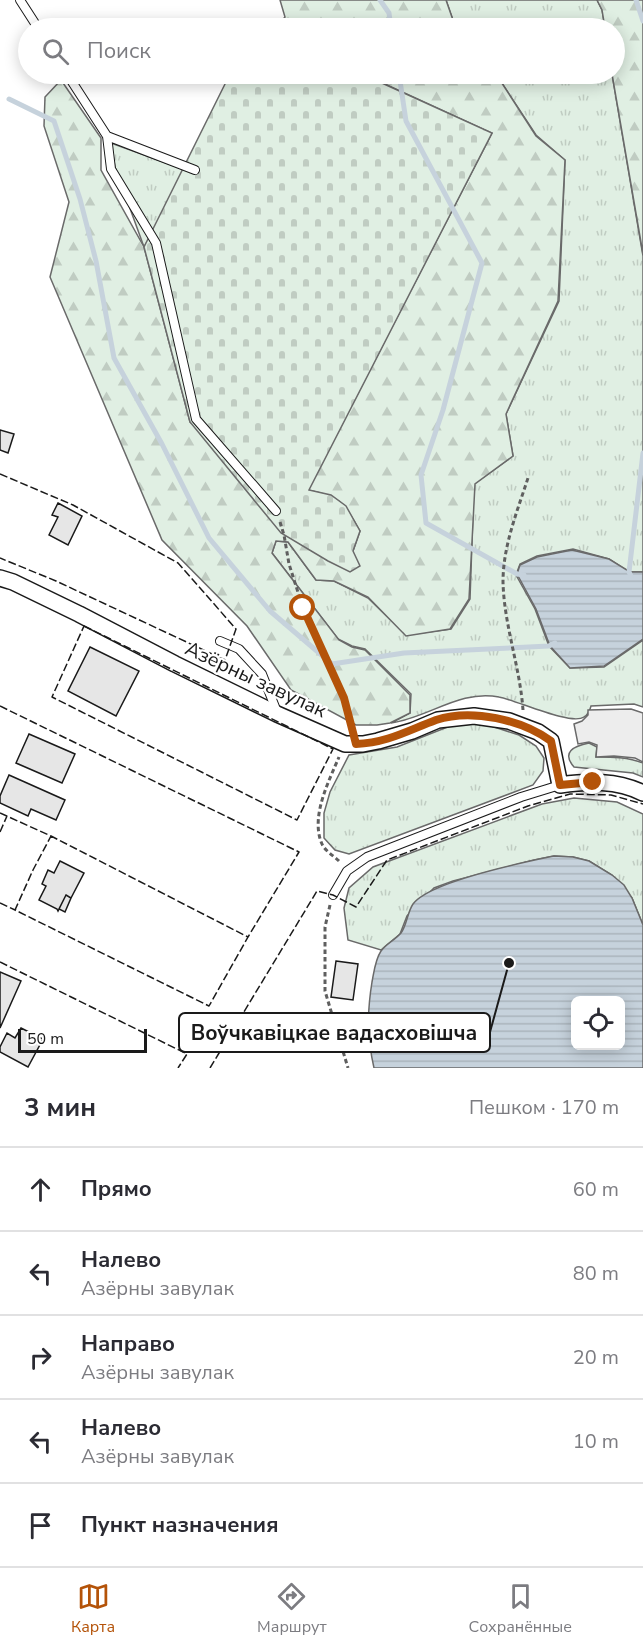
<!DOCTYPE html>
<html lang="ru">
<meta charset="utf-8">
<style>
body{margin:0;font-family:"Nunito Sans",sans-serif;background:#f7f7f7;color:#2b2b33}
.controls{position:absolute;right:18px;bottom:18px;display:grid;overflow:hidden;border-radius:9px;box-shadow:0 3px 15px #0003}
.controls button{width:54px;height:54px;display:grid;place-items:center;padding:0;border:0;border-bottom:2px solid #e1e1e2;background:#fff;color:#2b2b33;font:30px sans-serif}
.scale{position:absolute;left:18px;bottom:15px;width:129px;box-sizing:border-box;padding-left:6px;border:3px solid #1a1a1a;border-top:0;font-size:16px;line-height:21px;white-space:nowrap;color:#1a1a1a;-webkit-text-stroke:4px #fff;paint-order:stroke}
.stop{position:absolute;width:18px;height:18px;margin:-14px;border:4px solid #b45309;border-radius:50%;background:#fff}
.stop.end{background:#b45309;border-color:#fff;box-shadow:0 2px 6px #0008}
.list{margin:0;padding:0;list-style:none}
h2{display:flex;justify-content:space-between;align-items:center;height:78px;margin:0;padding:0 24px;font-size:26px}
h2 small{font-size:20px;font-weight:400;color:#7c7c81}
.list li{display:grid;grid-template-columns:39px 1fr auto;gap:18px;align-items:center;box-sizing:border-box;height:84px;padding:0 24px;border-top:2px solid #e1e1e2}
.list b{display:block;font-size:22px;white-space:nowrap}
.list p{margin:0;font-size:20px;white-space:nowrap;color:#7c7c81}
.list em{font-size:20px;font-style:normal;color:#7c7c81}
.icon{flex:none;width:33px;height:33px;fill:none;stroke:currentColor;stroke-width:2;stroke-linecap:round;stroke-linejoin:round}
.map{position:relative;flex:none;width:643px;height:1068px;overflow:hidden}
.search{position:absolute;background:#fff;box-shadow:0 3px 15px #0003;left:18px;right:18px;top:18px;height:66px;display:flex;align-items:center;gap:15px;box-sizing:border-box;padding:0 21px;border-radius:33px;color:#7c7c81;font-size:22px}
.sheet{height:498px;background:#fff}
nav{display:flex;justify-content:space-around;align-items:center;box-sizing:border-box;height:84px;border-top:2px solid #e1e1e2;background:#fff;font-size:16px;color:#7c7c81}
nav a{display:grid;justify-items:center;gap:3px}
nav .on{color:#b45309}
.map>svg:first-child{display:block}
.grass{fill:url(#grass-tufts);stroke:#6a6a6a;stroke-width:1.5}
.forest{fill:url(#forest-firs);stroke:#6a6a6a;stroke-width:1.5}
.cemetery{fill:url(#cemetery-stones);stroke:#6a6a6a;stroke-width:1.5}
.parking{fill:#ededed;stroke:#6a6a6a;stroke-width:1.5}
.water{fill:url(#water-rules);stroke:#6a6a6a;stroke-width:1.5;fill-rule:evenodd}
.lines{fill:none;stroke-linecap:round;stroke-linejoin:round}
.stream{stroke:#c6d2dc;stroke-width:5}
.building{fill:#e6e6e6;stroke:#1a1a1a;stroke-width:1.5}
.lane-casing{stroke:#1a1a1a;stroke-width:10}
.street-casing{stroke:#1a1a1a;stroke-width:18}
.path{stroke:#5f5f5f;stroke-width:3;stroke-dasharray:4.5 3;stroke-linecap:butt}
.lane{stroke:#fff;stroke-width:8}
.street{stroke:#fff;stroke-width:15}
.fence{stroke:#1a1a1a;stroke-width:1.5;stroke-dasharray:8 3;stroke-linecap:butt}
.route{stroke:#b45309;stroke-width:8}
.labels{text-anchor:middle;stroke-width:4.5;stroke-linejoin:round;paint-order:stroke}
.street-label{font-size:20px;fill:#1a1a1a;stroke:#fff}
.leader{fill:none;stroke:#1a1a1a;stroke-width:2}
.callout-dot{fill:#1a1a1a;stroke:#fff;stroke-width:2}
.callout{fill:#fff;stroke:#1a1a1a;stroke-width:2}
.callout-label{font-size:21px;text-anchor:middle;font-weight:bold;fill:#1a1a1a}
</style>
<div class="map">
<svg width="643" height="1068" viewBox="0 0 643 1068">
<defs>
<pattern id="grass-tufts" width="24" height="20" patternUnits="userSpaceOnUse" patternTransform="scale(1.5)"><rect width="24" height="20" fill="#e0efe3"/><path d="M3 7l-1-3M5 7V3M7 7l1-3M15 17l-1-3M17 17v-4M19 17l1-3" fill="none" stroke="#c0ccc2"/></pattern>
<pattern id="forest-firs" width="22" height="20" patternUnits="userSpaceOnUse" patternTransform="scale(1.5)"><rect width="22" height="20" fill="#e0efe3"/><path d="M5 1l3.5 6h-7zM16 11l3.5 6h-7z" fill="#c0ccc2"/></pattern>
<pattern id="cemetery-stones" width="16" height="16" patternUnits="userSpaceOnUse" patternTransform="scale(1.5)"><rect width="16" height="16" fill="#e0efe3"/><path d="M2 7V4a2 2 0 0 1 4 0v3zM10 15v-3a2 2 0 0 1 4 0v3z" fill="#c0ccc2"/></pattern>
<pattern id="water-rules" width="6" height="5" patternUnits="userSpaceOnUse" patternTransform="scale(1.5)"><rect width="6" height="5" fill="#c6d2dc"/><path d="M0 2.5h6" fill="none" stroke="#aab4bc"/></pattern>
</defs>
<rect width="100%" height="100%" fill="#fff"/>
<path class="grass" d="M446 0H597L602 10 605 28H459L454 23Z
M496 74H612L643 256V572H629L609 559 573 549 537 556 520 564 516 575 535 609 549 646 570 668 604 667 643 640V707L634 704 591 706C590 710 588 715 584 717 571 726 516 700 499 697 460 689 428 718 391 723L410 713 411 694 365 649 352 646 338 639 272 553 276 541 288 542 316 580 334 581 368 598 406 635 451 629 470 599 474 484 513 456 506 414 559 301 565 160 536 135Z
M111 143 191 172 144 247 115 167Z
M455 724H485L519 735 536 746 544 758 543 771 533 785 349 854 335 850 324 838V813L330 792 349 755 397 747Z
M589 743 597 747 596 757C612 757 628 757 643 763V777L633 773 574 767C561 752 574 746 589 743Z
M574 798 617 802 643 814V925L632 898 612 875 589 861 573 857 554 856 534 860 453 881 434 888 407 916 400 934 381 950 348 940 344 908 349 888 373 867 542 804Z"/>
<path class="forest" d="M280 0H446L454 23 459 28H265L255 24 278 25 285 17Z
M597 0H643V254L612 74H614V28H605L602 10Z
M363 74H496L536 136 565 160 558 301 506 414 513 456 475 484 469 599 450 629 406 636 368 597 334 581 316 580 288 542 276 541 272 553 339 640 352 647 365 650 410 695V713L390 723 377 725H356L291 690 247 626 162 540 50 277 69 202 44 126 45 97 61 80 101 138V170L144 247 190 422 353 551 360 531C343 502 342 497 308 490L492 133Z"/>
<path class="cemetery" d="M230 74H362L492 133 309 490 331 495 346 506 360 531 353 551 360 566 350 572 328 561 281 533 190 422 144 247Z"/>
<path class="parking" d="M631 709 643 713V762L635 758 614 756 596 757 597 745 589 742 578 744 574 724 582 721 588 715V710Z"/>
<path class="water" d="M572 550 609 559 630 572H643V639L604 666 570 668 550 646 536 609 517 574 520 565 537 557Z
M554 856 573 857 589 861 612 875 624 885 632 898 643 925V1068H374C367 1037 367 1013 372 982 374 972 375 960 381 951 386 944 395 940 401 933 407 925 407 913 413 904 430 881 525 862 554 856ZM576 1000H620V1046H576Z"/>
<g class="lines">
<path class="stream" d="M380 0 389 13 391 28
M636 0 643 21
M399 74 406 121 482 263 443 410 421 475 426 523 517 574 524 575
M9 99 54 121 80 199 96 261 114 358 162 444 209 538 270 611 332 664 404 653 549 646 555 643
M631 576 629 572 643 453"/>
</g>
<path class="building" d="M0 430 14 434 8 453 0 450Z
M58 503 82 516 68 545 49 535 58 517 52 515Z
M90 647 139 671 116 716 68 691Z
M29 734 75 754 62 783 16 763Z
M9 775 65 800 56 820 31 809 28 816 0 803V796Z
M60 861 84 873 71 898 66 895 58 911 57 909 39 900 46 886 42 884 48 870 54 873Z
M66 895 71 898 65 912 59 909Z
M336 961 358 964 353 1000 331 997Z
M0 972 21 981 0 1028Z
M21 1028 43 1039 28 1067 0 1052V1047L7 1033 15 1038Z"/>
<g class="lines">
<defs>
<path id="lane" d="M20 0 38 28
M67 74 107 136 111 169 156 243 196 419 276 511
M107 136 195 170
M220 641 239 649 262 674 277 712
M333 895 347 871 367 857 521 797 560 785"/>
<path id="street" d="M0 578 13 582 79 614 175 664 277 714 345 744H363L378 741 412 731 438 720 474 716 509 721 538 732 551 741 560 785C588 781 617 780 643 793"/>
</defs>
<use href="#lane" class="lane-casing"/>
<use href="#street" class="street-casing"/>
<path class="path" d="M280 522 284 535 289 564 303 608 344 698 352 728
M523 710C520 667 504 625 503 582 503 546 517 512 528 478
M339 861C334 856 325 851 322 844 310 817 329 781 339 757
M330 905 325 927V991L348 1068"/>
<use href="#lane" class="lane"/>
<use href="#street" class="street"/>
<path class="fence" d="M0 474 73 505 178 563 236 629 225 660 56 581 0 558
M84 626 333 749 297 820 52 697Z
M0 706 299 852 248 937
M0 813 51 836 248 937 209 1006 15 910 33 870 51 836
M0 832 7 816
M0 903 15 910 16 909
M0 962 187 1054 178 1068
M210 1068 317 891 333 895 356 907 387 860 528 806 570 794 611 795 643 804"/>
</g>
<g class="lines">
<path class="route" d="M303 608 344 698 356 744C387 743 409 730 436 720 472 708 522 720 551 741L560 785 593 782"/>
</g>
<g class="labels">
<g class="street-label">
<text transform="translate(256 679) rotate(25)" y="7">Азёрны завулак</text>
</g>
</g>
<path class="leader" d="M509 963L490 1032"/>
<circle class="callout-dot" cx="509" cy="963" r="6"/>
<rect class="callout" x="179" y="1013" width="311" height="39" rx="6"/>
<g class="callout-label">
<text x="334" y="1040">Воўчкавіцкае вадасховішча</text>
</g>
</svg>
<div class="controls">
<button><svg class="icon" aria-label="locate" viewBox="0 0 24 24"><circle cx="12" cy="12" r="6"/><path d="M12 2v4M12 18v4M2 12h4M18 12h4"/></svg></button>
</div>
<div class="scale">50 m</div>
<div class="stop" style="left:303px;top:608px"></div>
<div class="stop end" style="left:593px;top:782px"></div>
<div class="search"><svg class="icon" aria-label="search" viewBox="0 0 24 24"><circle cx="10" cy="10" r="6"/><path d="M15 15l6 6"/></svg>Поиск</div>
</div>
<section class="sheet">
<h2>3 мин<small>Пешком · 170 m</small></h2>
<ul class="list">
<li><svg class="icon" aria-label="ahead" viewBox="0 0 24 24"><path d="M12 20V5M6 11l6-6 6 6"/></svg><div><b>Прямо</b></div><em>60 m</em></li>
<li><svg class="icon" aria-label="left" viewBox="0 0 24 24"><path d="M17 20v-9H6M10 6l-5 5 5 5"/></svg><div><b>Налево</b><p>Азёрны завулак</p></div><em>80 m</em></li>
<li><svg class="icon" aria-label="right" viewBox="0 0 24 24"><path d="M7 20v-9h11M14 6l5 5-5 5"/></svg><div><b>Направо</b><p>Азёрны завулак</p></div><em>20 m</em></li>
<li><svg class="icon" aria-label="left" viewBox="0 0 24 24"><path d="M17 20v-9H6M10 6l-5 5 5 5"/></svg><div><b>Налево</b><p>Азёрны завулак</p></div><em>10 m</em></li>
<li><svg class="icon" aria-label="arrive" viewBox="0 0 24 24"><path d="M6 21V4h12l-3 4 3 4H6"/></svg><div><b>Пункт назначения</b></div></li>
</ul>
</section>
<nav>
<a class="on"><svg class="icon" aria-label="map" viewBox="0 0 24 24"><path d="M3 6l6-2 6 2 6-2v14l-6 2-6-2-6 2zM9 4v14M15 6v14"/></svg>Карта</a>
<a><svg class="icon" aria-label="directions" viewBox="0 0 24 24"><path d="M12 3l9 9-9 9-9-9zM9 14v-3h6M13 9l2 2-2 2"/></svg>Маршрут</a>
<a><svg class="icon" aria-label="saved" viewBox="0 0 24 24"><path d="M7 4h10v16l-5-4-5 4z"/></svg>Сохранённые</a>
</nav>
